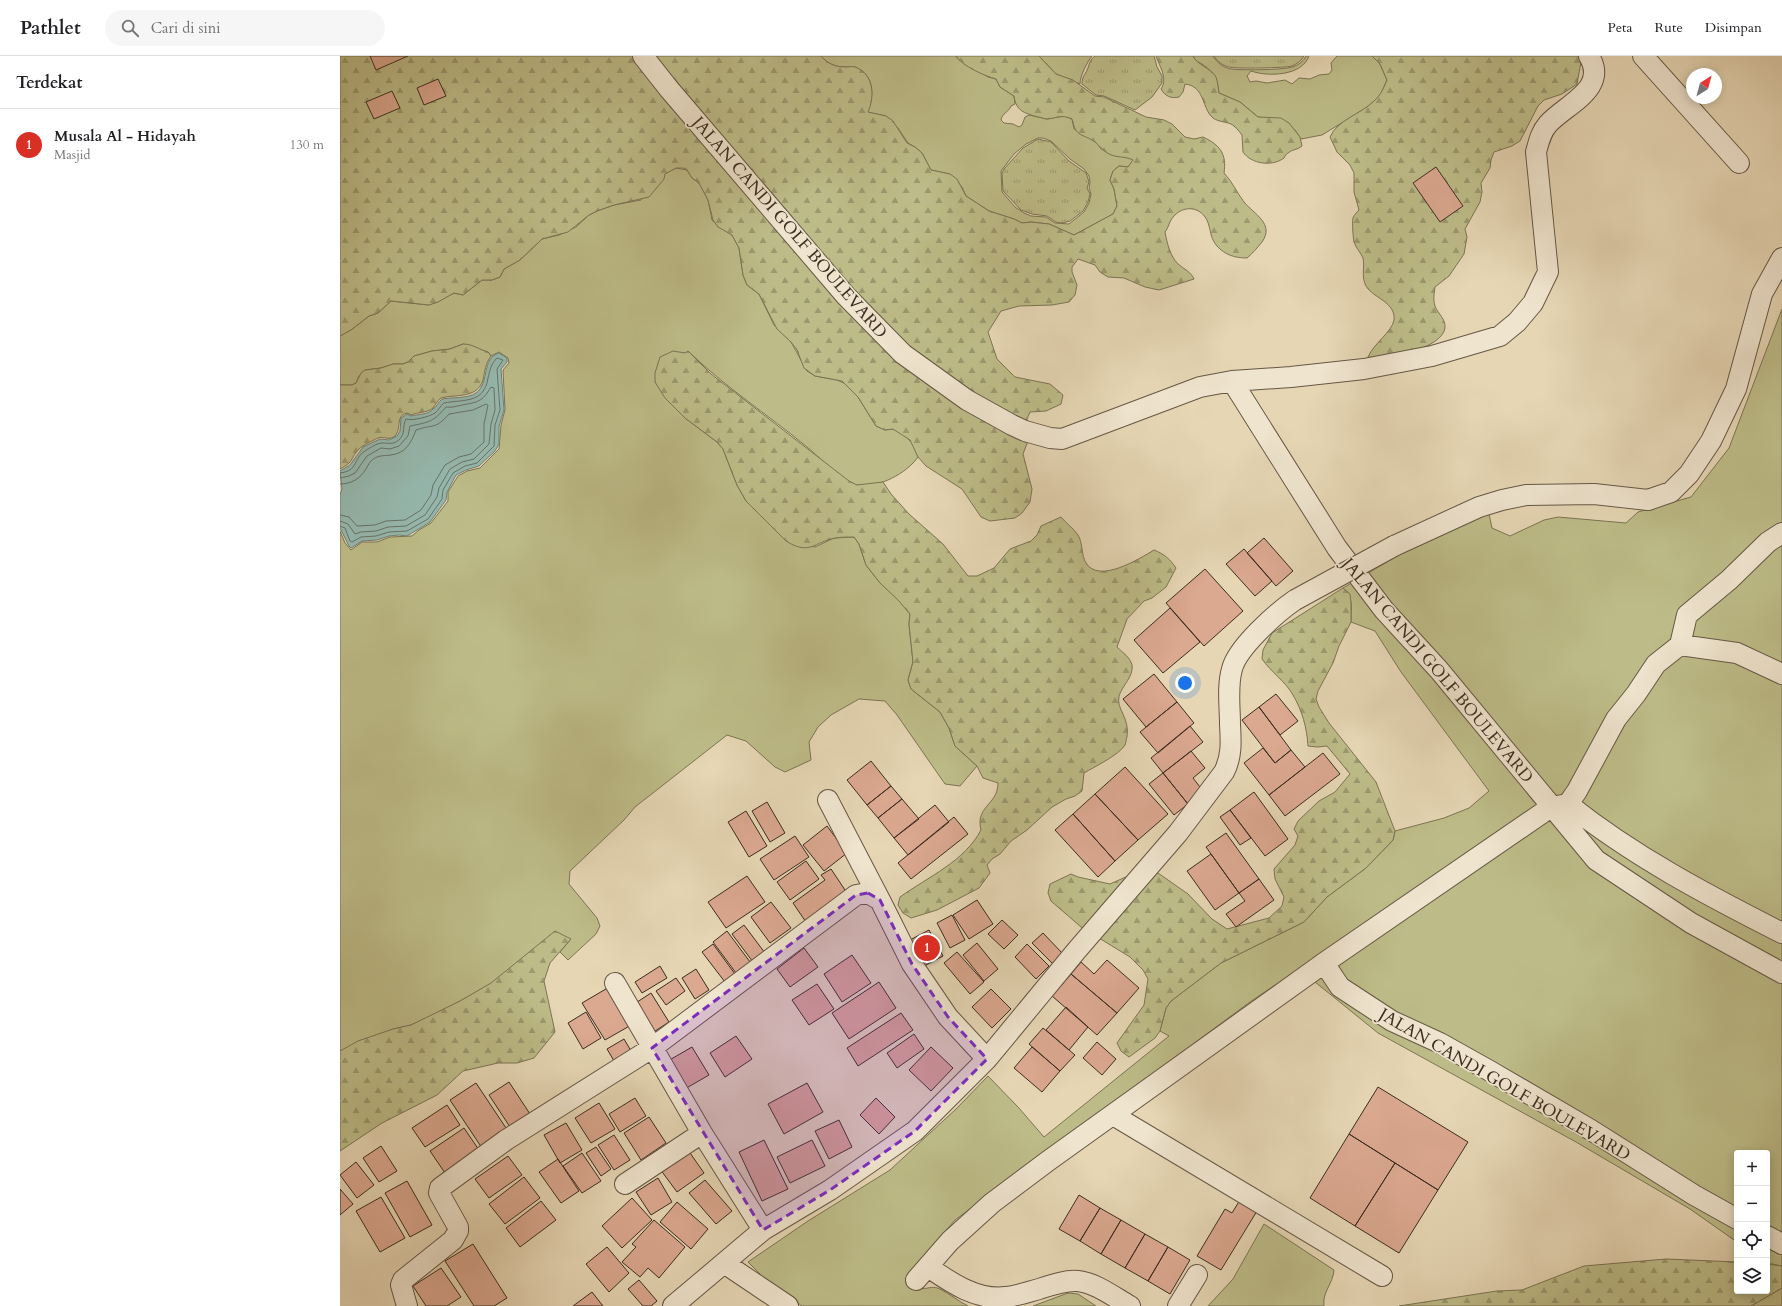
<!DOCTYPE html>
<html lang="id">
<meta charset="utf-8">
<style>
body{margin:0;font-family:Cardo,serif;background:#f6f6f6;color:#202124}
.controls{position:absolute;right:12px;bottom:12px;display:grid;overflow:hidden;border-radius:4px;box-shadow:0 2px 10px #0003}
.controls button{width:36px;height:36px;display:grid;place-items:center;padding:0;border:0;border-bottom:1px solid #e0e0e0;background:#fff;color:#202124;font:20px sans-serif}
.compass{position:absolute;left:1346px;top:12px;width:36px;height:36px;border-radius:50%;background:#fff;box-shadow:0 2px 10px #0003;rotate:36deg}
.you{position:absolute;left:845px;top:627px;width:14px;height:14px;margin:-10px;border:3px solid #fff;border-radius:50%;background:#1a73e8;box-shadow:0 0 0 6px #1a73e833}
.badge{display:grid;place-items:center;width:26px;height:26px;border-radius:50%;background:#d93025;color:#fff;font-size:13px;font-weight:700}
.pin{position:absolute;translate:-50% -50%;border:2px solid #fff;box-shadow:0 1px 4px #0006}
.list{margin:0;padding:0;list-style:none}
h2{display:flex;justify-content:space-between;align-items:center;height:52px;margin:0;padding:0 16px;font-size:17px}
h2 small{font-size:13px;font-weight:400;color:#757577}
.list li{display:grid;grid-template-columns:26px 1fr auto;gap:12px;align-items:center;box-sizing:border-box;height:72px;padding:0 16px;border-top:1px solid #e0e0e0}
.list b{display:block;font-size:15px;white-space:nowrap}
.list p{margin:0;font-size:13px;white-space:nowrap;color:#757577}
.list em{font-size:13px;font-style:normal;color:#757577}
.icon{flex:none;width:22px;height:22px;fill:none;stroke:currentColor;stroke-width:2;stroke-linecap:round;stroke-linejoin:round}
.map{position:relative;flex:none;width:1442px;height:1250px;overflow:hidden}
header{display:flex;align-items:center;gap:24px;box-sizing:border-box;height:56px;padding:0 20px;background:#fff;border-bottom:1px solid #e0e0e0}
header strong{font-size:19px}
nav{display:flex;gap:22px;margin-inline-start:auto;font-size:14px}
.search{width:280px;height:36px;background:#f6f6f6;display:flex;align-items:center;gap:10px;box-sizing:border-box;padding:0 14px;border-radius:22px;color:#757577;font-size:15px}
main{display:flex}
aside{flex:1;background:#fff}
.map>svg:first-child{display:block}
.grass{fill:#bdbc88;stroke:#7c7454;fill-rule:evenodd}
.forest{fill:url(#forest-firs);stroke:#7c7454}
.park{fill:url(#park-tufts);stroke:#7c7454}
.water{fill:#96b9af;stroke:#728176}
.lines{fill:none;stroke-linecap:round;stroke-linejoin:round}
.shore{stroke:#687368;stroke-width:1}
.building{fill:#dba890;stroke:#3b2d20}
.minor-casing{stroke:#665745;stroke-width:22}
.minor{stroke:#efe4ce;stroke-width:20}
.minor-bridge-casing{stroke:#665745;stroke-width:22;stroke-linecap:butt}
.minor-bridge{stroke:#efe4ce;stroke-width:20}
.marked{fill:#7b2cbf;fill-opacity:0.2;stroke:#7b2cbf;stroke-width:3;stroke-dasharray:8 5;stroke-linejoin:round}
.labels{text-anchor:middle;stroke-width:3.5;stroke-linejoin:round;paint-order:stroke}
.street-label{font-size:17px;fill:#3b2d20;stroke:#efe4ce}
</style>
<header>
<strong>Pathlet</strong>
<div class="search"><svg class="icon" aria-label="search" viewBox="0 0 24 24"><circle cx="10" cy="10" r="6"/><path d="M15 15l6 6"/></svg>Cari di sini</div>
<nav><a>Peta</a><a>Rute</a><a>Disimpan</a></nav>
</header>
<main>
<aside>
<h2>Terdekat<small></small></h2>
<ul class="list">
<li><span class="badge">1</span><div><b>Musala Al - Hidayah</b><p>Masjid</p></div><em>130 m</em></li>
</ul>
</aside>
<div class="map">
<svg width="1442" height="1250" viewBox="0 0 1442 1250">
<defs>
<pattern id="forest-firs" width="22" height="20" patternUnits="userSpaceOnUse"><rect width="22" height="20" fill="#bdbc88"/><path d="M5 1l3.5 6h-7zM16 11l3.5 6h-7z" fill="#9b996f"/></pattern>
<pattern id="park-tufts" width="24" height="20" patternUnits="userSpaceOnUse"><rect width="24" height="20" fill="#bdbc88"/><path d="M3 7l-1-3M5 7V3M7 7l1-3M15 17l-1-3M17 17v-4M19 17l1-3" fill="none" stroke="#9b996f"/></pattern>
</defs>
<rect width="100%" height="100%" fill="#e6d6b4"/>
<filter id="stains"><feTurbulence type="fractalNoise" baseFrequency=".005" numOctaves="4"/><feColorMatrix values="0 0 0 0 .2 0 0 0 0 .09 0 0 0 0 .02 0 0 0 .5 -.17"/></filter>
<radialGradient id="worn" r=".72"><stop offset=".6" stop-color="#630" stop-opacity="0"/><stop offset="1" stop-color="#630" stop-opacity=".3"/></radialGradient>
<path class="grass" d="M481 0H616L617 2 648 21 656 23 660 31 674 40 675 48 671 50C669 56 662 57 661 64L664 67 673 68 679 71 682 69 685 61 689 59 707 63 724 60 732 63 734 73 756 86 761 93 777 100H786L794 104 788 111 779 110 773 115 770 124 774 133 777 150 773 158 734 179 709 168 691 166 682 167 674 163 649 155 626 140 622 131 610 118 591 114 582 97 575 91 568 87 558 72 546 60 527 56C535 40 534 18 515 11 512 10 509 11 506 11 495 11 488 8 481 0ZM703 82 711 85 730 103 744 113 749 120 750 126 749 132 751 138 749 147 744 156 729 168 715 167 706 161 691 160 684 157 675 151 662 136 661 115 674 98 686 88 698 82Z
M699 0H752C747 6 740 20 740 28L716 18Z
M853 0H873C876 5 880 9 887 12 892 15 945 14 952 11 957 10 964 5 966 0H969C962 20 928 21 911 15L907 20 910 26 916 25 927 27 945 24 952 28 959 22 970 23 979 19 989 18 992 14 991 7 997 0H1032L1040 8 1047 24 1040 40 1026 52 982 79 961 83 955 74 927 62 918 61 900 46 879 37C877 23 874 16 862 8 858 6 855 4 853 0Z
M336 112 347 114 352 122 359 127 362 132 368 144 372 164 375 167 392 179 399 192 403 219 407 229 419 238 434 269 451 286 467 315 475 320 497 324 506 328 518 341 536 370 545 374 553 373 563 378 573 388 578 401C567 417 538 433 517 429 504 426 478 400 467 391 427 358 385 331 348 295L345 362 377 386 383 393 397 429 406 445 446 485 475 491 494 482 514 481 519 488 526 509 540 527 558 543 570 558 569 568 573 606 568 624 571 633 600 656 609 672 615 690 637 710 620 730 605 728 557 659 545 645 519 643 491 659 478 671 469 686 471 704 445 716 435 711 406 685 387 679 295 751 284 764 230 815 229 828 257 862 260 870 256 878 228 904 220 896 231 883 104 954 71 969 53 973 0 995V475L5 487 11 494 22 486H37L50 481 72 480 79 474 91 467 108 445V436L118 420 127 415 140 412 159 393 161 369 165 354 163 314 169 307 168 302 159 296 151 300 148 296 123 288 110 293 92 295 74 300 68 306 63 308H53L41 312 25 314 19 320 16 327 12 329H0V280L11 274 29 260 38 257 51 245 89 249 114 237 123 239 142 224H152L160 221 164 213 180 204 202 183 219 179 236 171 249 159 257 155 274 149 301 144 325 117Z
M1442 253V1210L1427 1207V1097H1397V1186L1350 1153 1236 1086 1038 977 959 913 910 946 615 1164 565 1223C583 1241 587 1227 600 1233 610 1238 618 1245 628 1250H462L424 1222 408 1206 468 1165 550 1114 616 1053 648 1020 678 1051 704 1081 829 980 820 975 826 952 831 945 881 907 964 866 987 841 1026 812 1053 784 1055 775 1104 762 1129 752 1149 735 1061 616 1035 575 1011 566C1011 552 1014 542 1003 532L1082 485 1148 453 1152 472 1170 480 1204 464 1218 461 1286 467 1298 456 1351 441 1389 392Z
M924 1168 994 1214C993 1228 982 1236 984 1250H868L893 1223Z
M1442 1232V1250H1411Z
M728 1237 738 1238 756 1250H693Z"/>
<path class="forest" d="M0 0H481C488 8 495 11 506 11 509 11 512 10 515 11 534 18 535 40 528 56L546 60 553 65 567 87 575 91 582 97 591 114 610 118 617 123 626 140 649 155 674 163 682 167 691 166 709 168 734 179 773 158 777 150 774 133 770 124 773 115 779 110 788 111 793 104C785 100 777 102 769 98 763 95 760 90 755 86 742 77 736 82 732 63 720 58 718 62 707 63 704 63 701 61 698 61 684 57 676 55 674 40L660 31 656 23C645 20 622 10 616 0H699L716 18 733 24 755 40 764 41 806 61 824 64 832 68 845 81 854 83 863 81C880 89 887 98 884 117 892 125 897 137 904 146 914 158 935 168 922 186 917 192 913 197 907 202 895 202 885 199 877 190 871 183 871 177 869 170 865 152 846 147 834 160 829 165 829 171 825 176 827 187 830 200 838 208 844 213 851 216 854 223L819 234 805 231 784 222 768 221 760 216 755 209 738 203 732 211V216L737 229 735 239 729 246 712 249 679 250 661 255 648 276 657 303 675 321 710 328 723 339 721 348 706 355 690 356 682 375 688 385 683 398 692 433 690 446 682 457 675 462 650 465 641 461 622 433 586 410 578 401 570 384 553 373 545 374 536 370 518 341 502 325 475 320 464 312 457 294 451 286 437 273 419 238 407 229 403 219 399 192 392 179 378 171 373 164 368 144 359 127 352 122 347 114 343 112H336L325 118 324 123 309 141 274 149 257 155 249 159 228 176 202 183 180 204 164 213 160 221 152 224H142L123 239 114 237 98 246 89 249 51 245 38 257 29 260 11 274 0 280Z
M816 0H853C857 9 871 12 876 21 878 26 878 32 879 37L900 46 918 61 941 62 949 67 960 81 962 90C958 94 952 93 948 97 946 98 945 100 944 102 932 111 911 108 903 96L902 79C899 75 895 70 891 68 884 65 876 66 871 60 862 50 864 30 845 28L843 36 839 41C831 43 825 40 821 33 828 23 820 11 816 0Z
M1032 0H1238L1241 6 1237 28 1222 38 1204 44 1198 50 1180 85 1172 90 1154 96 1151 104 1150 112 1141 127 1142 136 1140 146 1125 173 1127 181 1124 198 1109 220 1095 231C1094 238 1093 244 1095 250 1098 258 1106 263 1105 272 1102 293 1044 305 1028 301 1034 287 1052 276 1054 264 1056 246 1033 242 1026 230 1021 221 1025 211 1023 202 1021 197 1016 192 1014 186 1013 181 1012 167 1013 162 1014 159 1017 156 1019 154L1014 136V117L1010 109 997 96 990 81C997 64 1021 58 1034 45 1041 39 1044 31 1047 24L1040 8Z
M123 288C133 288 140 294 148 296L151 300C145 308 145 315 143 324 137 343 116 338 101 342 97 345 96 348 93 352 87 357 78 356 71 359L67 357C55 360 62 372 55 380 50 385 44 380 38 382 32 385 23 389 19 393 9 404 15 405 0 413V329H12L16 327 21 317 25 314 41 312 53 308H63L68 306 74 300 92 295 110 293Z
M333 295 345 297 348 295 371 318 509 425 517 429 543 426 551 438 569 458 603 488 628 520H637L654 512 670 493 691 485 697 479 701 470 721 461C726 467 734 473 738 479 743 487 741 499 746 507 759 528 799 503 814 494 824 498 830 503 836 512L826 531 812 542 804 545 787 563 777 591C783 597 790 601 792 609 794 620 782 630 779 640 776 654 790 661 787 681 786 683 786 687 785 689 779 699 754 711 744 717L742 735 735 740 726 743 712 751 687 774 671 785 660 798 652 803 647 809 650 817 639 832 597 854 571 862 563 857 558 849 560 841C588 821 625 805 641 774 635 750 658 749 658 727L643 722 637 710 615 690 609 672 600 656 571 633 568 624 573 606 569 568 570 558 558 544 540 527 526 509 519 488 514 481C508 481 501 481 495 482 474 486 470 500 446 485L406 445 397 429 383 393 377 386 345 362 325 342 315 326V317L320 301Z
M1003 532 1010 538 1011 547V566L999 590 993 607 978 635 976 643 979 651 989 667 1036 726 1055 775 1053 784 1026 812 987 841 964 866 881 907 831 945 826 952 820 975 815 982 789 1001 781 995 777 987 804 949 808 923 803 914 790 901 741 871 711 845 708 837 710 828 731 818 738 821 770 828 788 820 818 817 848 838 872 863 887 873 929 862 942 850 944 841 935 823 934 813 955 789 958 780 954 773 958 765 979 745 995 736 1010 718 987 690 977 691 968 690C967 672 962 654 953 639 946 626 931 616 922 603L923 594 932 577Z
M215 875 231 883 210 907 204 925 215 976 194 1002 177 1007H158L123 1015 97 1039 42 1067 0 1095V995L18 985 53 973 71 969 120 945 151 927Z
M1326 1203 1397 1206V1235H1427V1208L1442 1210V1232L1411 1250H1059L1157 1235 1182 1234 1244 1210Z"/>
<path class="park" d="M755 0H814L817 11 822 20V27L812 41 795 54 764 40 756 39 742 28C742 20 746 18 748 12 750 6 750 4 755 0Z
M874 0H964C962 4 957 8 952 10 946 12 896 13 889 11 883 10 877 5 874 0Z
M698 83 711 86 729 105 746 117 749 126 747 132 750 138 748 146 743 155 730 165 722 167 716 166 707 160 692 158 681 154 663 135 662 117 664 113 683 92Z"/>
<path class="water" d="M159 297 167 302V306L161 313 164 354 159 370V388L155 395 139 410 126 414 116 419 107 436 106 444 90 466 67 480 59 479 49 480 37 484 22 485 11 492 9 490 0 472V439L2 433 0 415 10 409 23 391 40 383 49 384 57 380 60 375 61 362 67 358 71 360C78 358 88 359 93 353 97 351 98 346 102 343 112 341 127 343 136 337 150 327 141 302 159 297Z"/>
<g class="lines">
<path class="shore" d="M0 417C19 415 13 402 25 395 28 393 37 387 42 387 49 387 53 389 59 384 66 377 62 370 66 363 72 365 89 361 95 357 99 354 100 350 104 347 124 343 144 348 148 322 150 314 151 308 157 302L163 304 157 313 160 354 155 369 154 390 137 407 125 410 113 417 103 434 102 443 88 463 67 475 49 476 36 480 21 481 12 486 10 485 5 472 0 470
M0 422 9 420 15 417 27 400 41 392 50 393 59 390 68 380 70 370C90 366 93 366 106 351 113 352 116 350 122 349 138 346 142 346 151 331L154 332 155 354 151 368 149 388 134 403 122 406 110 413 99 432 97 441 85 459 66 470 48 471 36 475 21 476 15 478 8 468 0 465
M0 428C11 428 20 423 26 413 27 411 29 407 31 405 37 399 43 400 51 399 66 397 71 387 76 374 93 368 95 374 109 358L133 354 146 348 148 349 144 368V386L131 398 119 401 105 409 93 429 91 439 81 454 65 464 46 465 35 469 17 470 9 461 0 459"/>
</g>
<path class="building" d="M30 0H68L36 14Z
M98 23 106 40 84 49 77 32Z
M52 35 60 52 34 63 26 46Z
M1096 111 1123 150 1100 166 1073 127Z
M924 482 953 515 936 530 907 497Z
M904 493 932 525 915 540 886 508Z
M865 513 903 555 864 590 826 547Z
M830 552 860 586 823 617 794 584Z
M814 618 837 646 806 671 783 643Z
M936 638 958 665 940 679 919 651Z
M837 646 854 667 818 697 800 676Z
M919 651 951 694 935 707 902 664Z
M850 670 863 686 823 717 811 702Z
M923 692 935 707 951 694 965 711 929 739 904 707Z
M851 695 865 712 853 722 863 735 848 748 823 717Z
M983 697 1000 718 945 760 929 739Z
M531 705 551 730 527 749 507 724Z
M785 711 828 758 798 784 755 738Z
M823 717 848 748 834 759 809 728Z
M551 730 562 743 538 762 527 749Z
M914 736 948 783 925 800 890 754Z
M755 738 798 784 775 805 733 758Z
M562 743 579 763 554 782 538 762Z
M427 746 445 777 430 786 412 755Z
M595 749 609 766 568 799 554 782Z
M890 754 911 782 900 789 880 761Z
M406 755 427 790 409 801 388 766Z
M733 758 775 805 758 821 715 774Z
M614 761 628 778 571 823 558 807Z
M487 770 507 797 484 815 463 789Z
M886 777 919 823 899 837 866 791Z
M455 780 469 801 434 824 420 803Z
M871 798 899 837 875 854 847 815Z
M466 805 479 823 450 844 437 826Z
M491 813 509 840 468 869 453 847 485 824 481 819Z
M407 820 425 846 386 872 368 846Z
M919 823 934 844 896 871 886 858 905 845 899 837Z
M637 844 653 868 629 883 613 859Z
M431 846 451 872 430 887 411 861Z
M612 859 625 884 610 892 597 867Z
M662 864 678 879 664 893 648 878Z
M404 869 428 901 416 910 392 878Z
M589 874 603 900 584 910 570 884Z
M387 875 413 910 399 921 373 886Z
M703 877 723 898 713 908 692 887Z
M637 887 658 913 644 925 623 899Z
M373 888 395 918 385 926 362 896Z
M687 888 709 910 696 923 675 901Z
M464 892 478 911 450 931 437 913Z
M617 896 644 926 630 938 604 907Z
M512 899 531 927 502 946 484 918Z
M767 904 799 932 777 957 731 918 741 906 754 918Z
M320 910 327 922 302 937 295 926Z
M356 913 369 934 355 943 342 922Z
M731 918 777 957 757 979 712 940Z
M336 922 345 935 326 949 316 935Z
M539 926 556 952 509 983 492 957Z
M477 928 494 953 469 969 452 944Z
M271 930 293 968 265 984 242 947Z
M651 933 671 953 652 972 632 951Z
M311 937 329 966 309 979 291 950Z
M726 951 748 971 729 994 706 974Z
M246 956 261 982 243 993 228 967Z
M561 957 573 974 518 1010 507 992Z
M703 972 735 999 720 1015 689 988Z
M574 978 584 993 557 1012 547 997Z
M396 980 412 1003 385 1021 370 997Z
M284 983 294 1000 277 1010 267 993Z
M757 986 776 1003 762 1019 743 1002Z
M352 991 369 1019 343 1034 326 1006Z
M591 991 613 1012 591 1035 569 1014Z
M692 991 720 1015 702 1036 674 1012Z
M169 1026 190 1058 170 1071 149 1039Z
M136 1027 168 1075 142 1092 110 1044Z
M467 1027 483 1056 444 1078 428 1048Z
M1038 1031 1128 1086 1098 1134 1009 1078Z
M295 1042 306 1060 280 1076 269 1058Z
M536 1042 555 1061 539 1078 520 1059Z
M259 1047 275 1073 251 1087 235 1062Z
M107 1049 120 1069 85 1091 72 1072Z
M309 1061 326 1087 301 1104 284 1077Z
M499 1064 512 1091 489 1103 475 1075Z
M226 1067 242 1094 220 1107 204 1079Z
M124 1072 141 1097 107 1120 90 1095Z
M1009 1078 1055 1107 1015 1170 970 1142Z
M274 1079 290 1104 274 1114 258 1089Z
M424 1084 448 1133 422 1145 399 1096Z
M472 1084 485 1110 450 1127 437 1101Z
M41 1090 57 1115 39 1126 23 1102Z
M256 1091 271 1113 261 1120 246 1097Z
M348 1094 364 1117 337 1136 320 1113Z
M242 1097 261 1125 242 1137 223 1110Z
M168 1100 182 1119 149 1142 135 1123Z
M218 1103 239 1135 221 1147 199 1116Z
M16 1106 34 1129 17 1142 0 1119Z
M1055 1107 1098 1134 1059 1197 1015 1170Z
M184 1121 200 1142 165 1168 149 1148Z
M318 1122 332 1146 311 1159 296 1136Z
M365 1124 392 1155 376 1168 349 1137Z
M67 1125 92 1169 70 1181 45 1137Z
M0 1133 13 1148 0 1159Z
M739 1139 760 1152 740 1185 719 1173Z
M41 1141 65 1182 40 1196 16 1155Z
M292 1142 312 1164 282 1192 262 1170Z
M900 1144 917 1155 881 1214 857 1200 885 1153 892 1157Z
M201 1145 216 1164 180 1191 166 1172Z
M337 1146 368 1173 351 1193 320 1166Z
M760 1152 781 1164 761 1198 740 1185Z
M314 1164 345 1191 319 1222 308 1212 300 1221 282 1206 296 1191 292 1188Z
M781 1164 805 1178 785 1212 761 1198Z
M805 1178 828 1191 808 1225 785 1212Z
M133 1188 167 1242 154 1250H134L105 1205Z
M267 1191 289 1217 269 1236 246 1208Z
M828 1191 850 1204 830 1238 808 1225Z
M101 1212 121 1241 107 1250H86L73 1230Z
M299 1224 317 1245 311 1250H303L288 1233Z
M252 1236 263 1250H233Z"/>
<g class="lines">
<defs>
<path id="minor" d="M303 0 329 33 506 240 563 298 627 344 672 369 685 375 710 382 722 383 860 331 892 325 951 321 1024 313 1092 300 1160 280 1177 266 1193 247 1208 216 1196 96C1199 85 1201 76 1208 68 1226 48 1269 33 1249 0
M1303 0 1399 107
M892 325 997 492 1044 554 1099 614 1256 804 1351 867 1442 917
M1054 490 1139 451 1162 444 1186 439 1254 438 1308 444 1331 436 1349 418 1371 385 1396 333 1422 238 1442 202
M1340 589 1347 559 1389 524 1428 486 1442 477
M488 744 540 844
M1228 748C1293 800 1367 839 1442 877
M984 907 1000 931 1052 965 1100 987 1150 1015 1251 1074 1354 1139 1397 1163
M275 927 362 1077 423 1174
M773 1059 1042 1220
M285 1128 362 1077
M1427 1180 1442 1188
M384 1207 448 1250
M588 1211C610 1226 637 1245 666 1241 677 1240 688 1236 699 1233 711 1229 725 1224 738 1225 756 1227 774 1241 790 1250
M576 1224 610 1185 652 1147 708 1105 984 907 1211 751 1228 748 1237 735 1276 663 1296 638 1316 608 1340 589 1397 597 1442 618
M67 1250 61 1229 63 1224 113 1184 118 1175V1171L99 1137 100 1132 166 1084 312 992 516 839 528 837 540 844 572 908 608 961 647 1003
M333 1250 423 1174 490 1134 575 1075 647 1003 737 894 838 777 884 716C892 701 891 685 890 668 890 651 887 630 892 613 897 592 936 557 955 544
M838 1250 857 1219"/>
</defs>
<use href="#minor" class="minor-casing"/>
<use href="#minor" class="minor"/>
<defs>
<path id="minor-bridge" d="M955 544 1054 490"/>
</defs>
<use href="#minor-bridge" class="minor-bridge-casing"/>
<use href="#minor-bridge" class="minor-bridge"/>
</g>
<path class="marked" d="M528 837 540 844 572 908 608 961 647 1003 575 1075 490 1134 423 1174 312 992 516 839Z"/>
<g class="labels">
<g class="street-label">
<text transform="translate(450 171) rotate(49)" y="6">JALAN CANDI GOLF BOULEVARD</text>
<text transform="translate(1098 614) rotate(50)" y="6">JALAN CANDI GOLF BOULEVARD</text>
<text transform="translate(1165 1028) rotate(30)" y="6">JALAN CANDI GOLF BOULEVARD</text>
</g>
</g>
<rect width="100%" height="100%" filter="url(#stains)"/>
<rect width="100%" height="100%" fill="url(#worn)"/>
</svg>
<div class="controls">
<button>+</button>
<button>−</button>
<button><svg class="icon" aria-label="locate" viewBox="0 0 24 24"><circle cx="12" cy="12" r="6"/><path d="M12 2v4M12 18v4M2 12h4M18 12h4"/></svg></button>
<button><svg class="icon" aria-label="layers" viewBox="0 0 24 24"><path d="M12 4l9 5-9 5-9-5zM3 14l9 5 9-5"/></svg></button>
</div>
<svg class="compass" viewBox="-18 -18 36 36"><path d="M0-13l5 13h-10z" fill="#e53935"/><path d="M0 13l5-13h-10z" fill="#757577"/></svg>
<div class="you"></div>
<div class="pin badge" style="left:587px;top:892px">1</div>
</div>
</main>
